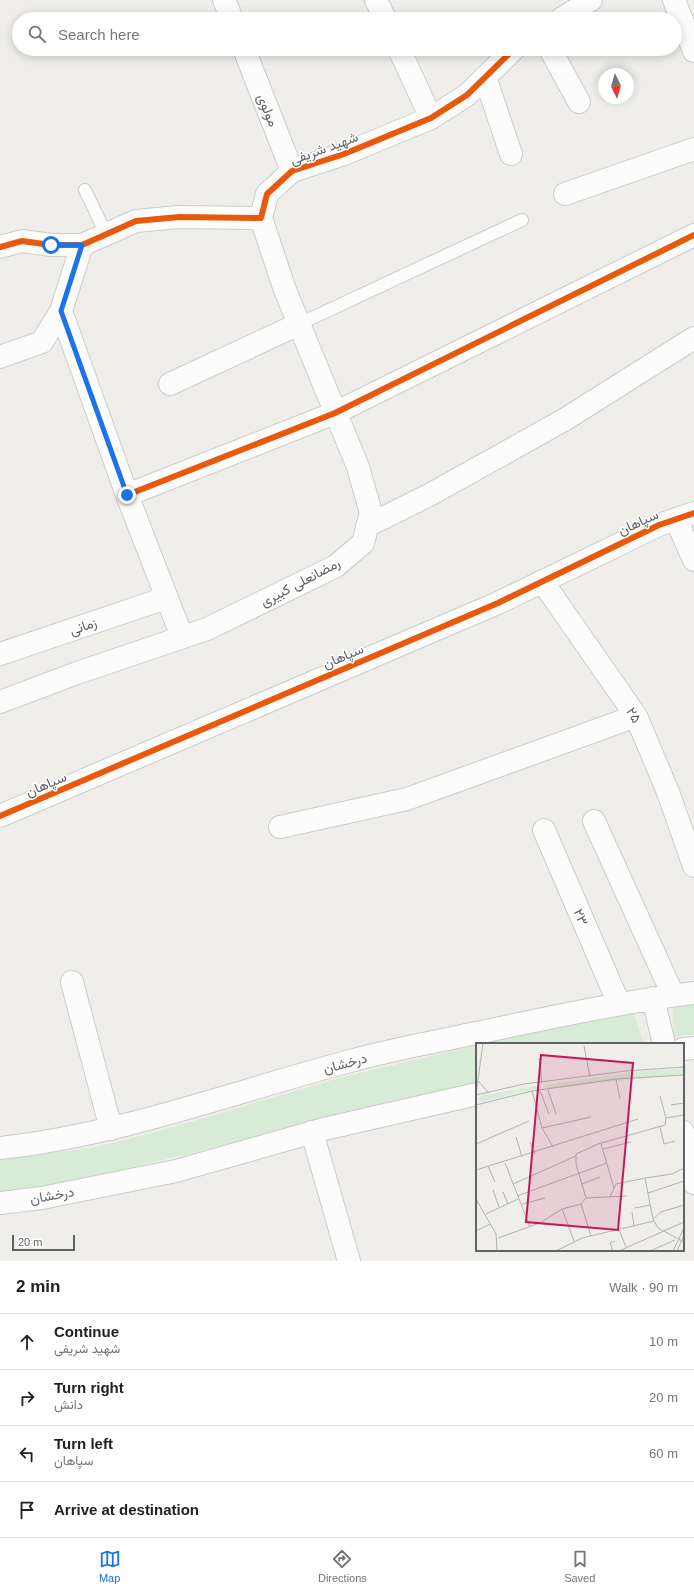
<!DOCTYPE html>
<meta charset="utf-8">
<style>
body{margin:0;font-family:Arial,Vazirmatn,sans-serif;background:#f2f2f2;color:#202124}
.compass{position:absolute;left:598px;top:68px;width:36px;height:36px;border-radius:50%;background:#fff;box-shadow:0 2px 10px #0003;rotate:175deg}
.scale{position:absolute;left:12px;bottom:10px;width:63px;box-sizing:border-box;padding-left:4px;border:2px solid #5f6368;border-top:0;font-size:11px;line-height:14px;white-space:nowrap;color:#5f6368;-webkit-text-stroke:3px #fff;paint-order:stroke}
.stop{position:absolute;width:12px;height:12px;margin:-9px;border:3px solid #1a73e8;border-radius:50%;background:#fff}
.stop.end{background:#1a73e8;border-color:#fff;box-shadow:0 1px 4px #0008}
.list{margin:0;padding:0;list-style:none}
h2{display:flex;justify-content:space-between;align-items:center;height:52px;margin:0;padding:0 16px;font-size:17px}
h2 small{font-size:13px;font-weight:400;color:#757577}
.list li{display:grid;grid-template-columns:26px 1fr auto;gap:12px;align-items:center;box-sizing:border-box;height:56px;padding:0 16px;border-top:1px solid #e0e0e0}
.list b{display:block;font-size:15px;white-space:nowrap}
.list p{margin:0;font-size:13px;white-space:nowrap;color:#757577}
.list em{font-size:13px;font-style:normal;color:#757577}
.icon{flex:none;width:22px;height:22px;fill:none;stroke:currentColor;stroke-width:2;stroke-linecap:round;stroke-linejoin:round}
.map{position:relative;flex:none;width:694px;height:1261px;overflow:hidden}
.search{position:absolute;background:#fff;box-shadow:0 2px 10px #0003;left:12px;right:12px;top:12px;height:44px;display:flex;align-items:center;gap:10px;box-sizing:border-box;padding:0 14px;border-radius:22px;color:#757577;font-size:15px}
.sheet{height:276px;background:#fff}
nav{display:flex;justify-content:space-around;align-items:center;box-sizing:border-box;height:56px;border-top:1px solid #e0e0e0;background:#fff;font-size:11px;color:#757577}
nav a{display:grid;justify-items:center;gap:2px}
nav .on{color:#1a73e8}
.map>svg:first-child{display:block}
.green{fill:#d8ebd6}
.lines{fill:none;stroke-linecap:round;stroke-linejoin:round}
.lane-casing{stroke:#cbcccc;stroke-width:14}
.street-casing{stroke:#cbcccc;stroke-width:24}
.secondary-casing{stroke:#cacacb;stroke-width:24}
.lane{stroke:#fdfcfc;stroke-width:12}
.street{stroke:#fdfcfc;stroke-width:22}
.secondary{stroke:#fdfcfc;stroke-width:22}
.cycleway-casing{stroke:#fff;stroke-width:8}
.cycleway{stroke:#e8590c;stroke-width:6}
.route{stroke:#1a73e8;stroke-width:5}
.labels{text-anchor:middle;stroke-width:3;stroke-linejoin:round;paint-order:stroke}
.street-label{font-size:14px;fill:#5f6368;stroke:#fff}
.inset-road{fill:none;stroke:#b1b2b2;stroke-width:1}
.view{fill:#c2185b;fill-opacity:0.15;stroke:#c2185b;stroke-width:2}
.inset-edge{fill:none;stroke:#5f6368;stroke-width:2}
</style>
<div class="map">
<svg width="694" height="1261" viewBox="0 0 694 1261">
<rect width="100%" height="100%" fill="#efeeea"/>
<path class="green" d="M694 999V1034L674 1037 672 1003Z
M633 1012 644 1043 641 1044H480L534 1031Z
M477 1045V1083L364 1108 233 1143 84 1179 0 1193V1159L92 1148 160 1131 339 1078Z"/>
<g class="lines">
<defs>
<path id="lane" d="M85 190 106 234
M299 324 522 220"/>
<path id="street" d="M224 0 232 19
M376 0 385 19
M674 0 694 51
M561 19 591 0
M244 49 292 171
M399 49 431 118
M550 49 579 102
M485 77 511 154
M565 194 694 149
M0 247 22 241 51 245H82L136 221 179 217 261 218 267 194 292 171 344 154 431 118 467 95 514 49
M61 311 127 495 182 637
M0 357 42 342 61 311 82 245
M170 384 299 324
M127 495 335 413 694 235
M676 519 694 560
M367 526 431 494 564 420 694 338
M542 581 636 716 668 792 694 866
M0 654 166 598
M0 702 77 673 207 629 336 566 363 543 371 513 358 467 285 290 261 218
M0 816 498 603 659 525 694 513
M594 821 673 995
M280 827 407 799 636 716
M544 830 619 1004
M72 982 111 1129
M312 1132 349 1261
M683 1132 694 1183"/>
<path id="secondary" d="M653 998 664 1044
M683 1049 694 1048
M0 1148C121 1135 236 1091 354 1060 394 1049 435 1042 476 1033 548 1018 621 1002 694 993
M0 1203 42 1198 176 1171 324 1129 477 1094"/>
</defs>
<use href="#lane" class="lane-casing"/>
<use href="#street" class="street-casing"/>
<use href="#secondary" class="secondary-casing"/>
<use href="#lane" class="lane"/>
<use href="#street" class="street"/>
<use href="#secondary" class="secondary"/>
<defs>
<path id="cycleway" d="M0 247 22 241 51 245H82L136 221 179 217 261 218 267 194 292 171 344 154 431 118 467 95 514 49
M127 495 335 413 694 235
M0 816 498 603 659 525 694 513"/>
</defs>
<use href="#cycleway" class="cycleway-casing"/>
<use href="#cycleway" class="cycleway"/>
</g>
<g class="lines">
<path class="route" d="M51 245H82L61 311 127 495"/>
</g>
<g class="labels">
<g class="street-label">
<text transform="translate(268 110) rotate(68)" y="5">مولوی</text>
<text transform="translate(324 148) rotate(-20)" y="5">شهید شریفی</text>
<text transform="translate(638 522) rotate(-25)" y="5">سپاهان</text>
<text transform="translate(300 582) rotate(-28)" y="5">رمضانعلی کبیری</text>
<text transform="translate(83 626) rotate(-19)" y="5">زمانی</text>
<text transform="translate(343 656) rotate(-23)" y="5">سپاهان</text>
<text transform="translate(634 715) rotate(60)" y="5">۲۵</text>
<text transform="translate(46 784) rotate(-23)" y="5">سپاهان</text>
<text transform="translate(581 917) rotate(67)" y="5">۲۳</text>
<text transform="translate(345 1063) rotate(-15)" y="5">درخشان</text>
<text transform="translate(52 1195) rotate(-10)" y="5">درخشان</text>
</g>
</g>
<g transform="translate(476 1043)">
<rect width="208" height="208" fill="#efeeea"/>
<path d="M208 26V31L70 46 69 42 156 29ZM65 42V46L42 49 5 59 3 56 5 53Z" fill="#d8ebd6"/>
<path class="inset-road" d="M108 3 114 34M63 15 66 40M140 36 144 56M2 38 13 50M72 47 80 71M56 48 66 85 77 104M64 48 73 71M0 51 7 0M0 52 48 41 150 28 208 24M184 53 190 75M0 62 56 48 140 36 208 32M195 62 208 60M184 84 188 101 199 98M66 85 115 74M40 94 46 114M54 99 59 111M0 101 53 78M125 101 138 145M127 106 155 99M29 120 54 184M12 123 19 139M0 127 162 76M169 135 196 131 208 125M37 141 100 113M106 141 124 134M17 147 23 164M27 149 32 161M172 150 208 138M41 153 131 120M134 154 140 141 169 135 177 176 182 185 208 199M110 155 100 121V111L122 101 189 82 190 75 208 72M0 156 20 191 21 208M46 161 69 155M105 161 115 193M159 165 174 162M86 166 98 198M156 169 158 183M10 171 42 156M177 176 185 169 208 162M143 187 150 204M0 188 14 181M22 195 64 180 86 166 105 161 110 155 151 153M80 208 106 195 178 178M137 208 134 200 139 198M143 208 208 179M174 208 199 197M197 208 208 185M201 208 208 192"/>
<path class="view" d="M65 12 157 20 142 187 50 179Z"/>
<rect width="208" height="208" class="inset-edge"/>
</g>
</svg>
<svg class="compass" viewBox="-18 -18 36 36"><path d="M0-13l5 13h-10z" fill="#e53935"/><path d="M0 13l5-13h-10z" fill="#757577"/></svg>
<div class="scale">20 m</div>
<div class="stop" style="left:51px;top:245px"></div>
<div class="stop end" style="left:127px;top:495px"></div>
<div class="search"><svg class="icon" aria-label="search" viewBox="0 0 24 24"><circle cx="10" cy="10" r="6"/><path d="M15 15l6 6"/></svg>Search here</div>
</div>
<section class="sheet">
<h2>2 min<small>Walk · 90 m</small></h2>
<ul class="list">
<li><svg class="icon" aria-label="ahead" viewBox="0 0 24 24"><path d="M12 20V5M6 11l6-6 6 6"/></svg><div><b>Continue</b><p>شهید شریفی</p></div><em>10 m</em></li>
<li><svg class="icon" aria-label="right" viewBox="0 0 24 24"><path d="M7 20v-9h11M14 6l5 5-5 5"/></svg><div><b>Turn right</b><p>دانش</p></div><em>20 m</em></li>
<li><svg class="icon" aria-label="left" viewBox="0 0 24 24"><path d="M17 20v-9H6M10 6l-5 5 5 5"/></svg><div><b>Turn left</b><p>سپاهان</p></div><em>60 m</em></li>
<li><svg class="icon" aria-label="arrive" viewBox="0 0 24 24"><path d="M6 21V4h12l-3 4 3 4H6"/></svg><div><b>Arrive at destination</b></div></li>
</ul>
</section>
<nav>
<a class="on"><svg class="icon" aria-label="map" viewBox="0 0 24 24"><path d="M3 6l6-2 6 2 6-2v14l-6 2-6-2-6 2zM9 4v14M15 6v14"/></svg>Map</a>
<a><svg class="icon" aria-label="directions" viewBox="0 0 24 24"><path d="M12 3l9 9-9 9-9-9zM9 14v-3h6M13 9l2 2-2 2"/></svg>Directions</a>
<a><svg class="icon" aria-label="saved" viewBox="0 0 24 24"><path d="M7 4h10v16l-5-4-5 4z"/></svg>Saved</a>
</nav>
